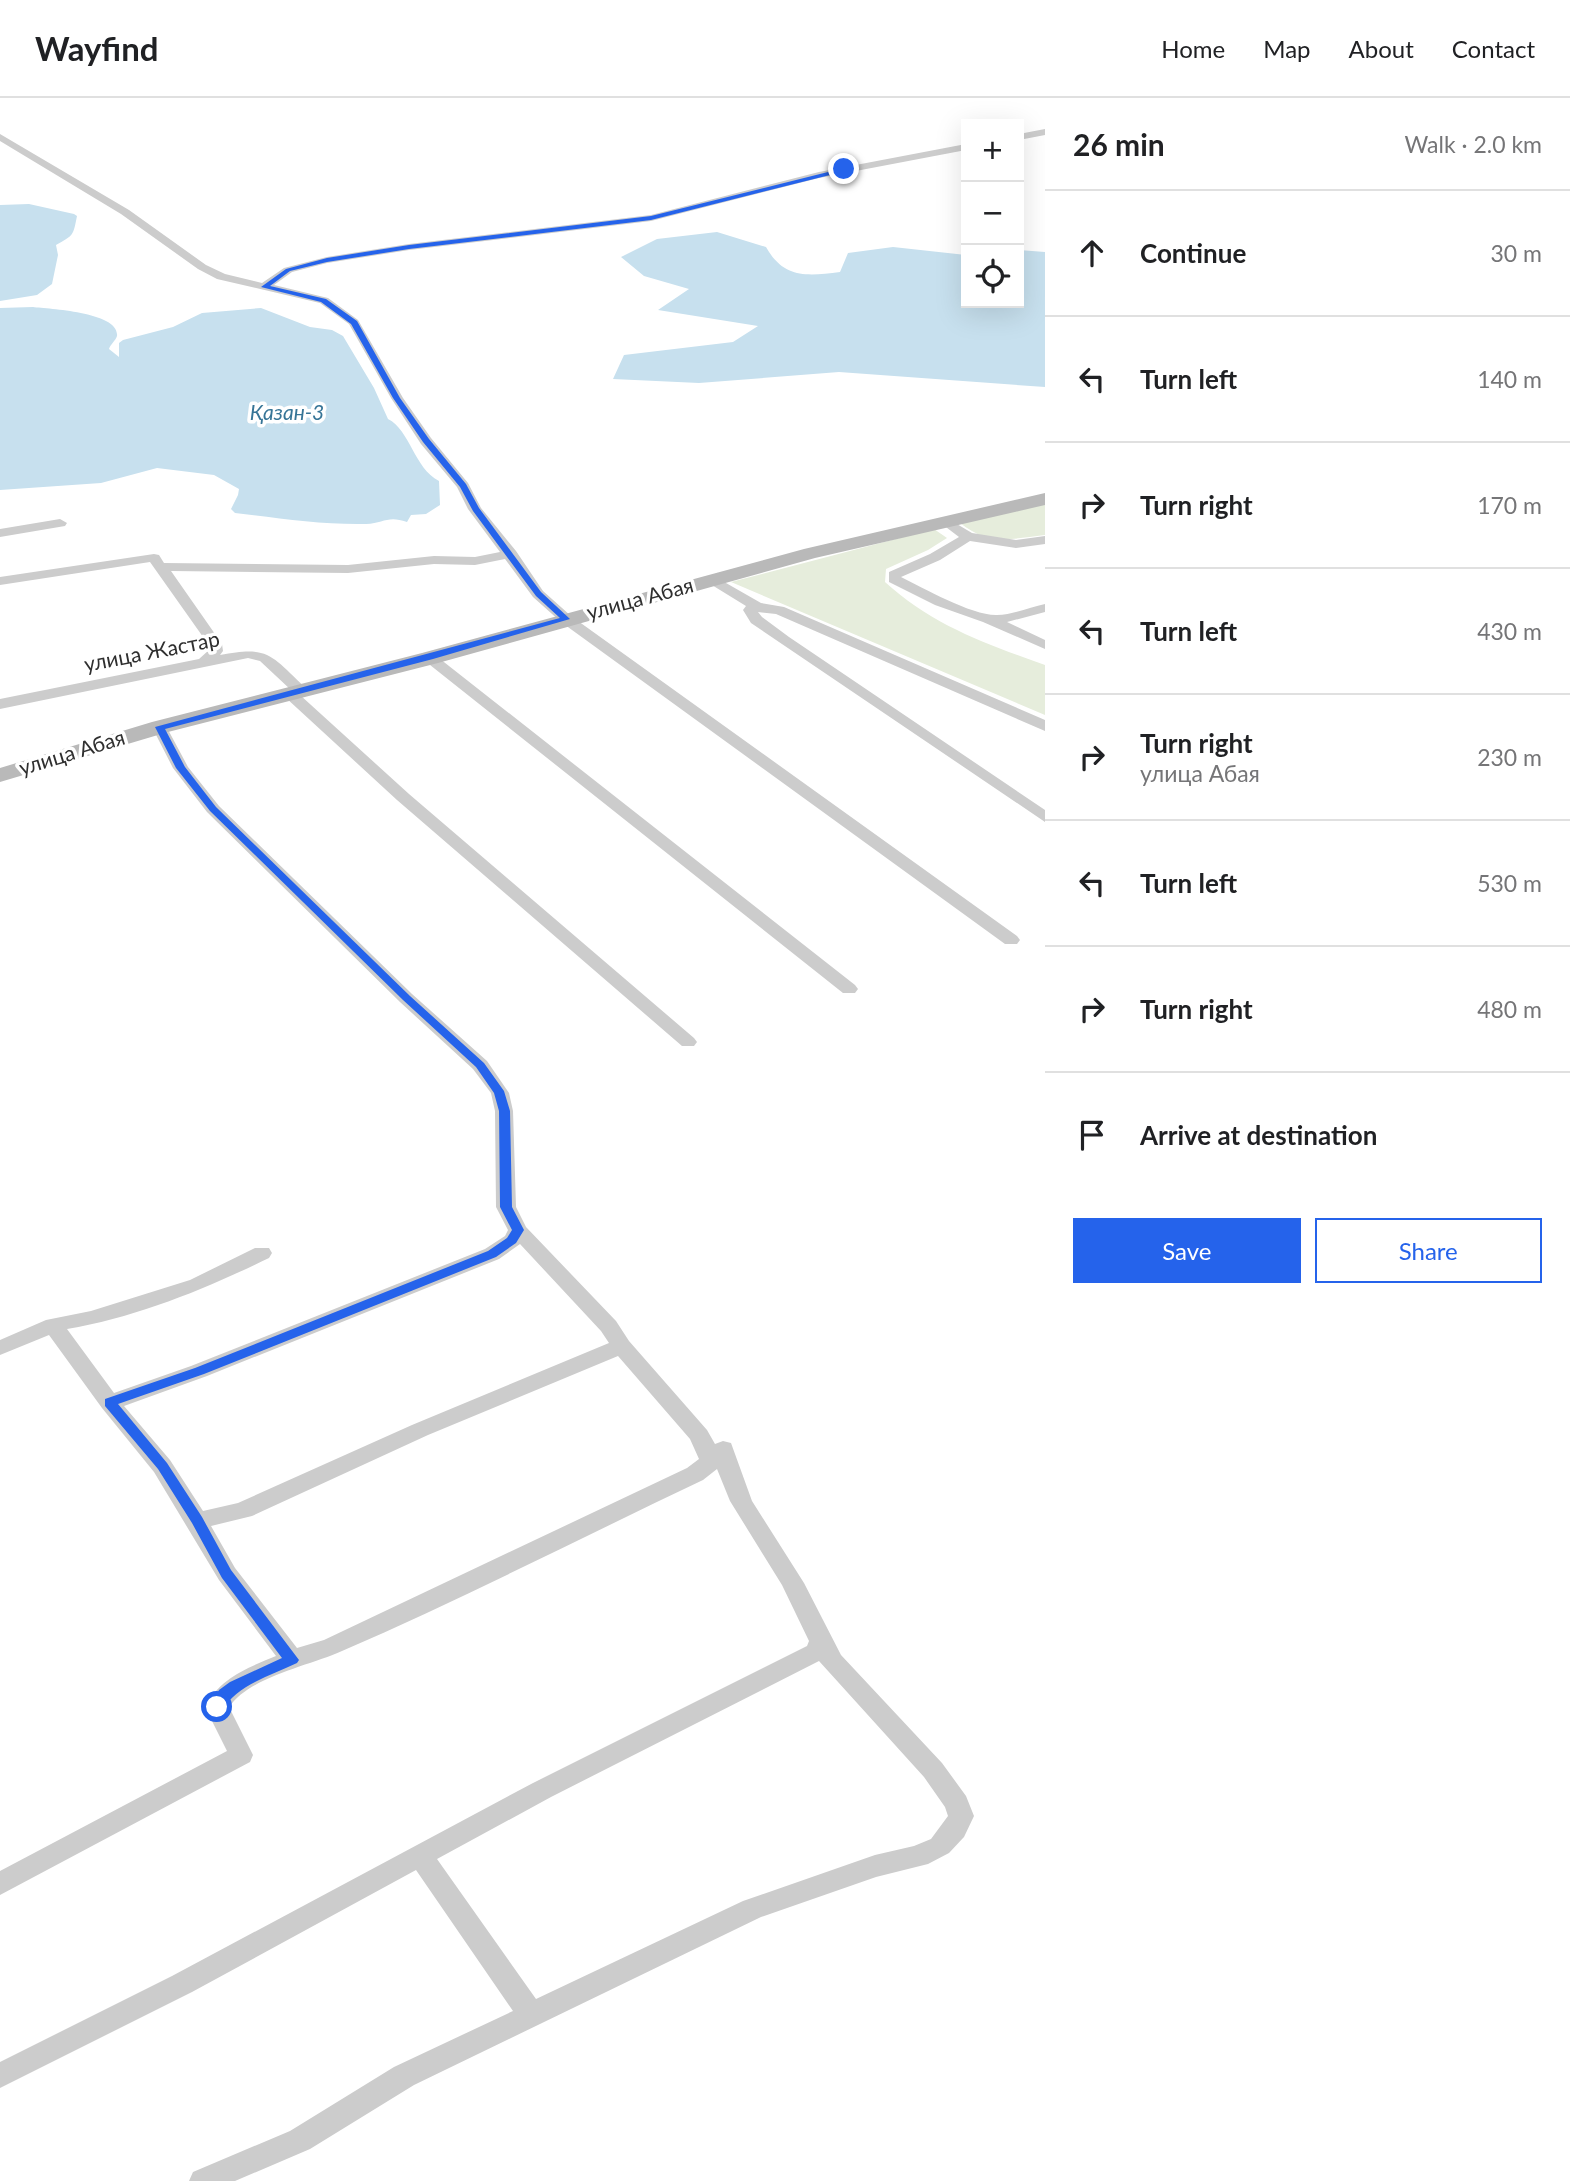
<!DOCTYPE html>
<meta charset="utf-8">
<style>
body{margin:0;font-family:Lato,sans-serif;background:#f6f6f6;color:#202124}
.controls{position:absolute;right:21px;top:21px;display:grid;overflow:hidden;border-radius:0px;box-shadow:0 7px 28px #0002}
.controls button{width:63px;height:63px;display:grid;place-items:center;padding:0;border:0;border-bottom:2px solid #e0e0e0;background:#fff;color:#202124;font:35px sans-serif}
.stop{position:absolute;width:21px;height:21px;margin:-16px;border:5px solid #2563eb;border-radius:50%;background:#fff}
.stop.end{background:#2563eb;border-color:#fff;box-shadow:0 2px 7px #0008}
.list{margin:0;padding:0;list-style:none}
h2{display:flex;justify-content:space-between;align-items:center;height:91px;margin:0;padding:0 28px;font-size:30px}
h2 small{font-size:23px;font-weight:400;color:#757577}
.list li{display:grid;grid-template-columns:46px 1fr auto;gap:21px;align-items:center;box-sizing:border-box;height:126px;padding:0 28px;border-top:2px solid #e0e0e0}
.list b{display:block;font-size:26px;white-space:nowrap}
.list p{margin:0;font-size:23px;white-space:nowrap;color:#757577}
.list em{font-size:23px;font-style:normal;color:#757577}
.actions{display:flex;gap:14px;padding:21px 28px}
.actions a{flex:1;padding:16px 0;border:2px solid #2563eb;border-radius:0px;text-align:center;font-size:24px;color:#2563eb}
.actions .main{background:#2563eb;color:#fff}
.icon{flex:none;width:38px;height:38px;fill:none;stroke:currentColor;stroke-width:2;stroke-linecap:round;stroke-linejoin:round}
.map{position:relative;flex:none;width:1045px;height:2083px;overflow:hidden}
header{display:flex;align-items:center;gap:42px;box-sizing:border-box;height:98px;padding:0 35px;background:#fff;border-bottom:2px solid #e0e0e0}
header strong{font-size:33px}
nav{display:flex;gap:38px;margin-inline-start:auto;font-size:24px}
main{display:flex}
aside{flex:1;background:#fff}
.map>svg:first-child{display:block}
.green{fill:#e6eddc}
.water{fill:#c7e0ee}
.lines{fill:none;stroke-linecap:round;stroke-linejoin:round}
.street{fill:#ccc;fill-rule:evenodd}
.secondary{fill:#b9b9b9;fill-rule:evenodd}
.route{fill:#2563eb}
.labels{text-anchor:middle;stroke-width:7;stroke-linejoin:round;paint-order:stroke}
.far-water-label{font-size:21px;font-style:italic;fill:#377597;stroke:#fff}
.far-street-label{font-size:21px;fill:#2f2f2f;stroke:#fff}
</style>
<header>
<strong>Wayfind</strong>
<nav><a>Home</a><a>Map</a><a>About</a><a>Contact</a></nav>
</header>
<main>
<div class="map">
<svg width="1045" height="2083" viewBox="0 0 1045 2083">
<rect width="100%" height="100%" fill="#fff"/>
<path class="green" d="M1045 406V437C1010 441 989 448 960 425Z
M934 431 947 440 928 452 886 471 885 484C932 527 986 546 1045 567V617L731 484Z"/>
<path class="water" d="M29 106 74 116 77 118C73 138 74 137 56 147L58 157 52 186 37 197 0 203V107Z
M717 134 766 149C784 181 807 178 840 174L848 155 893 149 966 157V205H1019V152L1045 154V289L839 274 699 285 613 281 624 257 733 244 758 228 658 212 689 191 644 178 621 159 657 141Z
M33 209C49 211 120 214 117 238 116 242 110 247 109 251L119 259V245L123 242 173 229 202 215 261 210 310 229 332 232 343 238 374 290 388 321C410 332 414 370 439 383L440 407 426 416 411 417 407 424C388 417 384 425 366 426 322 427 278 420 235 415L231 411 238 397 239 391 214 377 157 370 101 385 0 392V210Z"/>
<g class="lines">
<path class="street" d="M1045 31V37L1019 42V36Z
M0 36 129 112 206 167 225 176 262 185 284 170 327 159 409 146 651 117 819 74 966 46V52L819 80 651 123 409 152 327 165 292 174 274 187 328 200 358 222 403 300 431 340 468 385 481 410 516 453 543 493 571 518 1017 838 1020 842 1017 846H1005L561 524 533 499 505 461 475 467 434 466 348 475 171 473 222 546 223 553 220 557C270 547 271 558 306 590L309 593 306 596 300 597 409 696 694 940 697 944 694 948H682L397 702 285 599 282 596 285 593 291 592 260 563 248 560 0 611V601L199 561 209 552 208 546 150 464 0 487V479L154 456 159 457 164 465 348 467 434 458 475 459 500 454 468 411 457 389 421 346 391 300 349 226 320 205 217 181 198 171 121 116 0 43Z
M945 419 972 435 1016 442 1045 438V446L1016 450 970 443 940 462 901 479C923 490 973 518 997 517 1013 517 1030 509 1045 506V514L1007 524 1045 542V551L983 524 935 507 889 484V474L930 456 959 439 938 423Z
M60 421 67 425 65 428 0 439V431Z
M712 477 761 505 784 509 1045 622V633L776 516 758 514 762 519 789 539 1045 712V724L751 525 743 512 746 508 707 484 705 481Z
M430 556 435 557 855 887 858 891 855 895H843L425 563 423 560 425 557Z
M160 624 165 626 188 669 219 708 412 896 487 963 509 995 513 1013 516 1109 526 1129 616 1223 629 1243 707 1332 715 1346 723 1343 731 1345 752 1403 804 1485 841 1557 942 1665 966 1698 974 1718 964 1739 949 1755 928 1766 876 1779 761 1819 414 1987 310 2051 235 2083H189L193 2074 290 2033 394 1969 513 1913 416 1772 192 1894 0 1990V1964L172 1878 533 1685 807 1548 809 1543 782 1487 730 1403 717 1371 703 1382C583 1439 464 1500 342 1553 309 1568 251 1578 229 1609L253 1657 250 1664 0 1797V1773L227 1653 205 1609C220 1580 247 1570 276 1558L219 1482 154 1374 102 1310 49 1237 0 1257V1242L46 1222 91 1213 190 1182 255 1150H269L272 1155 269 1160C205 1191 138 1219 67 1231L114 1295 191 1268 485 1151 505 1138 508 1132 496 1109 495 1013 491 995 473 971 400 904 207 714 173 670 152 629ZM520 1146 601 1233 609 1245 412 1327 238 1405 203 1413 170 1362 124 1308 207 1278 499 1161ZM618 1258 690 1341 699 1361 687 1370 324 1542 297 1550 235 1470 211 1428 252 1418 428 1337ZM819 1563 924 1679 945 1709 948 1718 931 1741 914 1748 875 1757 743 1803 536 1901 437 1761 551 1699Z"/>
<path class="secondary" d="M1045 395V407L815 460 438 565 168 634 0 684V670L152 624 422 555 804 451Z"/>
</g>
<path class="route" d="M844 70 846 73 651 122 409 151 327 164 290 173 270 188 326 201 357 223 400 300 429 341 466 386 479 410 541 494 570 521 433 561 165 631 185 669 216 709 410 898 484 965 504 993 510 1013 512 1109 524 1132 516 1145 496 1159 204 1276 118 1306 167 1365 202 1419 231 1472 299 1562 297 1565C270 1578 236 1587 222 1613H212L210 1609 219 1592 230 1584 282 1560 222 1480 192 1425 158 1371 105 1308V1301L195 1270 488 1153 507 1140 512 1132 500 1109 499 1013 494 995 476 969 403 902 210 713 176 670 155 629 560 520 536 498 473 413 460 389 423 344 393 300 351 226 321 204 261 189 286 171 327 160 409 147 651 118Z"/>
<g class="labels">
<g class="far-water-label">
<text x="287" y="322">Қазан-3</text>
</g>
<g class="far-street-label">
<text transform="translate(640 501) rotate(-15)" y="7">улица Абая</text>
<text transform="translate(152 554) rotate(-11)" y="7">улица Жастар</text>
<text transform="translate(72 655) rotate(-17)" y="7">улица Абая</text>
</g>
</g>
</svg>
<div class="controls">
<button>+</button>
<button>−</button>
<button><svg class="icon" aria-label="locate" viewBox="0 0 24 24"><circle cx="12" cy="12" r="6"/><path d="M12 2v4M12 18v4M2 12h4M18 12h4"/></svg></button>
</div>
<div class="stop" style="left:217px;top:1609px"></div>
<div class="stop end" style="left:844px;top:71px"></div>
</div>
<aside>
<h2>26 min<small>Walk · 2.0 km</small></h2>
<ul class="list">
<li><svg class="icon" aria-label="ahead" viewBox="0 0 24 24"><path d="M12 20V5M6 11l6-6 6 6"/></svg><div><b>Continue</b></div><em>30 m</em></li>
<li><svg class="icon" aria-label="left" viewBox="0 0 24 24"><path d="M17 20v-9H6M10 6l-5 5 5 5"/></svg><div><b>Turn left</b></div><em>140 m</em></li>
<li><svg class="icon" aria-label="right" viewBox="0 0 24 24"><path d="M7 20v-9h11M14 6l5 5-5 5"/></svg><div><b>Turn right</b></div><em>170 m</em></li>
<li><svg class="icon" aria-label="left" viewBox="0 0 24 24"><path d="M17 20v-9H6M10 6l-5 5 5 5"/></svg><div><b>Turn left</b></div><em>430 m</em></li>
<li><svg class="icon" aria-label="right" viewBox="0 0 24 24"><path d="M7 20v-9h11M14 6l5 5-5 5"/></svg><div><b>Turn right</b><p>улица Абая</p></div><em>230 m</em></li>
<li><svg class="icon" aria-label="left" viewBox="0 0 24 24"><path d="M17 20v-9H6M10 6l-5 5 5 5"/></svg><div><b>Turn left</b></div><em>530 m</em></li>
<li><svg class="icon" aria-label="right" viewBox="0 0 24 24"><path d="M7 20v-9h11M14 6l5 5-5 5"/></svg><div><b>Turn right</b></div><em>480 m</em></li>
<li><svg class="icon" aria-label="arrive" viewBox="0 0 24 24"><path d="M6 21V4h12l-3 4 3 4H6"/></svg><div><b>Arrive at destination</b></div></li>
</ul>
<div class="actions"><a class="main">Save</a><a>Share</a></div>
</aside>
</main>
